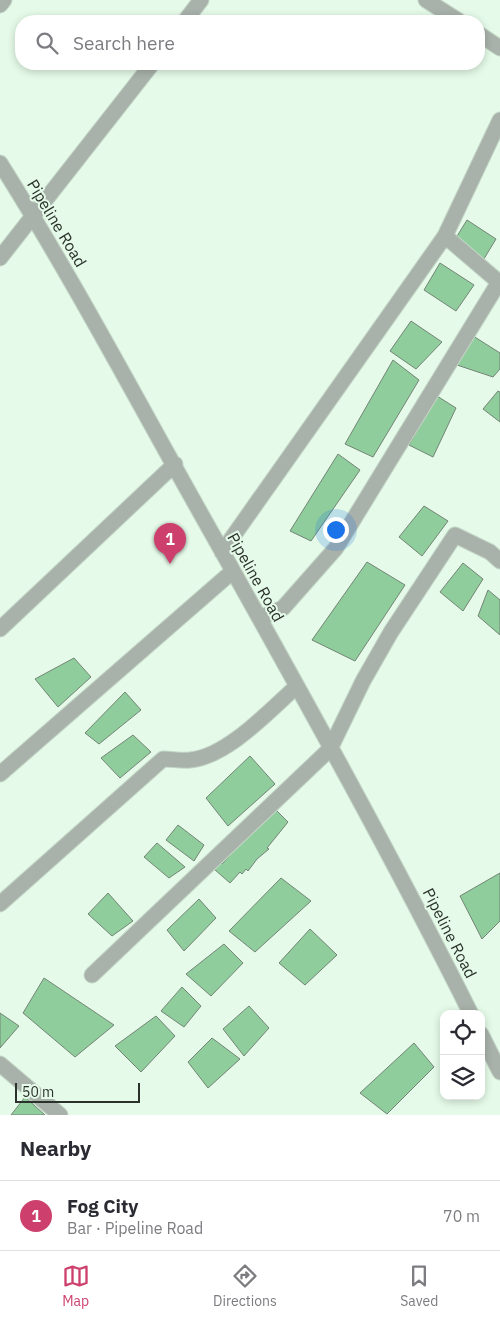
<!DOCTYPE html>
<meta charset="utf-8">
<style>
body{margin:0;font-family:"IBM Plex Sans",sans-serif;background:#f7f7f7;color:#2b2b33}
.controls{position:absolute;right:15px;bottom:15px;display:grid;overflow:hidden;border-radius:10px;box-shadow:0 2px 8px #0003}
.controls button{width:45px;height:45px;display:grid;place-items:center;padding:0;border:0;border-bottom:1px solid #e1e1e2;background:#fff;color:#2b2b33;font:25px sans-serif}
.scale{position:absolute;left:15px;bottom:12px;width:125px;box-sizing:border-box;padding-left:5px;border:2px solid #2a322b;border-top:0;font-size:14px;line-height:18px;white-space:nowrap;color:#2a322b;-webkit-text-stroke:4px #e5fae8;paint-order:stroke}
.you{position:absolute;left:335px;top:529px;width:18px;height:18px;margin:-12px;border:4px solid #fff;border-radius:50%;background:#1a73e8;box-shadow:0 0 0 8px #1a73e833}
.badge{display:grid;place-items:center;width:32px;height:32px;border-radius:50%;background:#cd406d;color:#fff;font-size:16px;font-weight:700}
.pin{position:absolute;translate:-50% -41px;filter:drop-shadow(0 1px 2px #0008)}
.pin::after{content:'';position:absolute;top:26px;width:18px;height:15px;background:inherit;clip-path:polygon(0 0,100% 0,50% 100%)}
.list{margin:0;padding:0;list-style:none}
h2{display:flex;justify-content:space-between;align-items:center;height:65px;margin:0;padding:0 20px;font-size:21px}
h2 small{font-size:16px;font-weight:400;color:#7c7c81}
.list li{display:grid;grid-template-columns:32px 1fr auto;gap:15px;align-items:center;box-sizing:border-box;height:70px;padding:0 20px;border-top:1px solid #e1e1e2}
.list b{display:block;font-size:19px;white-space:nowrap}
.list p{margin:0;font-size:16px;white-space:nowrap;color:#7c7c81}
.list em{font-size:16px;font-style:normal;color:#7c7c81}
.icon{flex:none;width:28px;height:28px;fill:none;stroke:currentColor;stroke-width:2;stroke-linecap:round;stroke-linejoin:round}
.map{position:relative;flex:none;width:500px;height:1115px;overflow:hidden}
.search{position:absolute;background:#fff;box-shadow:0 2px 8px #0003;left:15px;right:15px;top:15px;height:55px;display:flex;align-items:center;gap:12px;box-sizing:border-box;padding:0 18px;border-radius:20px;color:#7c7c81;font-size:19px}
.sheet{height:135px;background:#fff}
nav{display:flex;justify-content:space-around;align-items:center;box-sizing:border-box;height:70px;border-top:1px solid #e1e1e2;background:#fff;font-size:14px;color:#7c7c81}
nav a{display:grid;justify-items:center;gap:2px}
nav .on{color:#cd406d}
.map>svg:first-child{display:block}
.building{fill:#90cd9c;stroke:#738576}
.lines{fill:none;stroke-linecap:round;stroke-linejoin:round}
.minor-casing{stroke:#c3d6c6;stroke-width:17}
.minor{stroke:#a9b2aa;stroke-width:15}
.labels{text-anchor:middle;stroke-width:4;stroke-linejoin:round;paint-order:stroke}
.street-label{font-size:16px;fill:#2a322b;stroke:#e5fae8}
</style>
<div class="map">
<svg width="500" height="1115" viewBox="0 0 500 1115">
<rect width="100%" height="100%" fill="#e5fae8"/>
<path class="building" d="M467 220 496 239 482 262 454 241Z
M440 263 474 285 456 311 424 290Z
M411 321 442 342 416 369 390 351Z
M470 334 500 353V369L493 377 454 364Z
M393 360 419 380 373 457 345 444Z
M498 391 500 392V422L483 409Z
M437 396 456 408 433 457 409 445Z
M338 454 360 470 311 541 290 531Z
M424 506 448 521 422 556 399 537Z
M367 562 405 585 355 661 312 640Z
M463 563 483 579 463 611 440 592Z
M488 590 500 600V635L478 616Z
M74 658 91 677 58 707 35 679Z
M125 692 141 710 99 744 85 733Z
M133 735 151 752 120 778 101 758Z
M250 756 275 784 228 826 206 798Z
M274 808 288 822 267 848 269 849 257 859 248 871 246 869 242 874 240 872 230 883 214 869 220 862 222 864 230 855 228 853Z
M178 825 204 845 194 861 166 840Z
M157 843 185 867 169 878 144 857Z
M500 873V921L482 939 460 896Z
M281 878 311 901 255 952 229 931Z
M108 893 133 921 112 936 88 914Z
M199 899 216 918 184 951 167 930Z
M310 929 337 955 305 985 279 963Z
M224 944 243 963 211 996 186 974Z
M44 978 114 1025 75 1057 23 1013Z
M182 987 201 1006 184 1027 161 1011Z
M249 1006 269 1028 244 1056 223 1029Z
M0 1013 19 1026 0 1048Z
M156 1016 175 1036 141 1072 115 1046Z
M212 1038 240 1059 208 1088 188 1062Z
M414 1043 434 1067 387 1114 360 1093Z
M25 1097 45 1115H11Z"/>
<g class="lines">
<defs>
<path id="minor" d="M426 0 459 21
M0 5 4 0
M185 21 201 0
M479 34 500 48
M0 163C80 290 149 423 223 553 308 705 393 858 471 1014
M445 236 500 283
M0 258 152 64
M222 552 445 236 500 120
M260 618 283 608 336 548 499 282
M0 629 175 464
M0 774 233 571
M0 904 163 759C172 759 181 761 190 760 227 757 270 710 297 686
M92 975 330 749 363 681 391 632 455 535 490 552 500 561
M481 1034 500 1072
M0 1064 60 1115"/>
</defs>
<use href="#minor" class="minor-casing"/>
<use href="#minor" class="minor"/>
</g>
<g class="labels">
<g class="street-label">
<text transform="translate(57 223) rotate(59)" y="6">Pipeline Road</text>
<text transform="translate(256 577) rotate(61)" y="6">Pipeline Road</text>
<text transform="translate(450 933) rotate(63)" y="6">Pipeline Road</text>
</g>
</g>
</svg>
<div class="controls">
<button><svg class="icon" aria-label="locate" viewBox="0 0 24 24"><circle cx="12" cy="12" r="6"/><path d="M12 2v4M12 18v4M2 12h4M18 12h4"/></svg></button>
<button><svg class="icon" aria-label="layers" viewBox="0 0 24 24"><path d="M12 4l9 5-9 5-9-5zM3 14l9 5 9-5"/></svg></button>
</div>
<div class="scale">50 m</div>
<div class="you"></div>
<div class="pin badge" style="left:170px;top:564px">1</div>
<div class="search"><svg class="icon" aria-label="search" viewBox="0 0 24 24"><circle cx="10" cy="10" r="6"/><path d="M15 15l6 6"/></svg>Search here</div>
</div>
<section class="sheet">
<h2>Nearby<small></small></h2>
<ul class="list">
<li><span class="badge">1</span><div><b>Fog City</b><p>Bar · Pipeline Road</p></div><em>70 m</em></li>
</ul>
</section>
<nav>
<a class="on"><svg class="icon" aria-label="map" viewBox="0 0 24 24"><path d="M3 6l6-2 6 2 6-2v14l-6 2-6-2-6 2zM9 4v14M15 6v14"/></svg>Map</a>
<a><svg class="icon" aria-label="directions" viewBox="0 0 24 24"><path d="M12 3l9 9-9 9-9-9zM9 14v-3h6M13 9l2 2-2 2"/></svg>Directions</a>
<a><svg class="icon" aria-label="saved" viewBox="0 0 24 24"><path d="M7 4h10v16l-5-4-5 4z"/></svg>Saved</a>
</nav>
